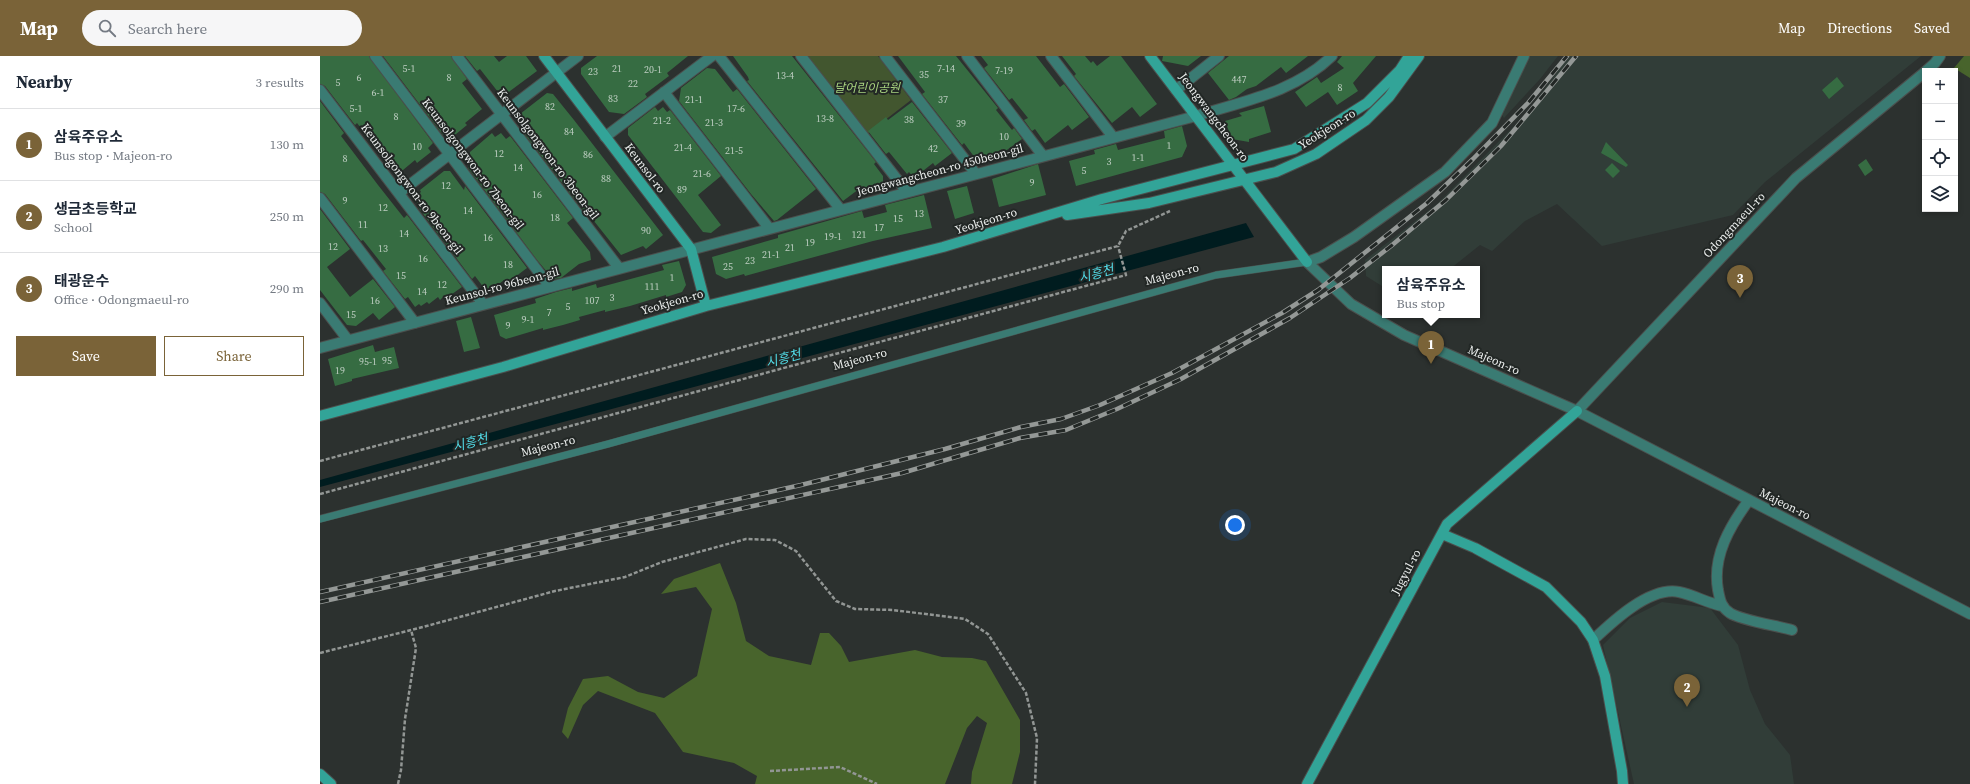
<!DOCTYPE html>
<meta charset="utf-8">
<style>
body{margin:0;font-family:"Source Serif 4","Noto Sans KR",serif;background:#f6f6f7;color:#1f2937}
.controls{position:absolute;right:12px;top:12px;display:grid;overflow:hidden;border-radius:0px;box-shadow:0 2px 6px #0003}
.controls button{width:36px;height:36px;display:grid;place-items:center;padding:0;border:0;border-bottom:1px solid #e0e1e3;background:#fff;color:#1f2937;font:20px sans-serif}
.you{position:absolute;left:915px;top:469px;width:14px;height:14px;margin:-10px;border:3px solid #fff;border-radius:50%;background:#1a73e8;box-shadow:0 0 0 6px #1a73e833}
.badge{display:grid;place-items:center;width:26px;height:26px;border-radius:50%;background:#7a6338;color:#fff;font-size:13px;font-weight:700}
.pin{position:absolute;translate:-50% -33px;filter:drop-shadow(0 1px 2px #0008)}
.pin::after{content:'';position:absolute;top:21px;width:14px;height:12px;background:inherit;clip-path:polygon(0 0,100% 0,50% 100%)}
.popup{position:absolute;left:1062px;top:210px;width:98px;height:52px;box-sizing:border-box;display:grid;place-content:center;border-radius:0px;background:#fff;filter:drop-shadow(0 1px 3px #0005);font-size:13px;white-space:nowrap;color:#747a83}
.popup b{font-size:15px;color:#1f2937}
.popup::after{content:'';position:absolute;left:50%;top:100%;margin-left:-8px;border:8px solid transparent;border-top-color:#fff}
.list{margin:0;padding:0;list-style:none}
h2{display:flex;justify-content:space-between;align-items:center;height:52px;margin:0;padding:0 16px;font-size:17px}
h2 small{font-size:13px;font-weight:400;color:#747a83}
.list li{display:grid;grid-template-columns:26px 1fr auto;gap:12px;align-items:center;box-sizing:border-box;height:72px;padding:0 16px;border-top:1px solid #e0e1e3}
.list b{display:block;font-size:15px;white-space:nowrap}
.list p{margin:0;font-size:13px;white-space:nowrap;color:#747a83}
.list em{font-size:13px;font-style:normal;color:#747a83}
.actions{display:flex;gap:8px;padding:12px 16px}
.actions a{flex:1;padding:9px 0;border:1px solid #7a6338;border-radius:0px;text-align:center;font-size:14px;color:#7a6338}
.actions .main{background:#7a6338;color:#fff}
.icon{flex:none;width:22px;height:22px;fill:none;stroke:currentColor;stroke-width:2;stroke-linecap:round;stroke-linejoin:round}
.map{position:relative;flex:none;width:1650px;height:728px;overflow:hidden}
header{display:flex;align-items:center;gap:24px;box-sizing:border-box;height:56px;padding:0 20px;background:#7a6338;color:#fff}
header strong{font-size:19px}
nav{display:flex;gap:22px;margin-inline-start:auto;font-size:14px}
.search{width:280px;height:36px;background:#f6f6f7;display:flex;align-items:center;gap:10px;box-sizing:border-box;padding:0 14px;border-radius:22px;color:#747a83;font-size:15px}
main{display:flex}
aside{flex:1;background:#fff}
.map>svg:first-child{display:block}
.built{fill:#313d38}
.green{fill:#42562f}
.forest{fill:#48642c}
.water{fill:#001c1f}
.building{fill:#366c42}
.lines{fill:none;stroke-linecap:round;stroke-linejoin:round}
.lane-casing{stroke:#4b4f4d;stroke-width:8}
.street-casing{stroke:#4b4f4d;stroke-width:12}
.secondary-casing{stroke:#4b4f4d;stroke-width:12}
.path{stroke:#929694;stroke-width:2.5;stroke-dasharray:4 2;stroke-linecap:butt}
.lane{stroke:#3a7b73;stroke-width:7}
.street{stroke:#3a7b73;stroke-width:10}
.secondary{stroke:#32a498;stroke-width:10}
.rail-casing{stroke:#949896;stroke-width:4.5}
.rail{stroke:#222725;stroke-width:3;stroke-dasharray:9;stroke-linecap:butt}
.labels{text-anchor:middle;stroke-width:4;stroke-linejoin:round;paint-order:stroke}
.number-label{font-size:10px;fill:#becec2}
.park-label{font-size:12px;font-style:italic;fill:#a7d27f;stroke:#222725}
.street-label{font-size:12px;fill:#ebeeed;stroke:#222725}
.water-label{font-size:13px;font-style:italic;fill:#52dde9;stroke:#222725}
</style>
<header>
<strong>Map</strong>
<div class="search"><svg class="icon" aria-label="search" viewBox="0 0 24 24"><circle cx="10" cy="10" r="6"/><path d="M15 15l6 6"/></svg>Search here</div>
<nav><a>Map</a><a>Directions</a><a>Saved</a></nav>
</header>
<main>
<aside>
<h2>Nearby<small>3 results</small></h2>
<ul class="list">
<li><span class="badge">1</span><div><b>삼육주유소</b><p>Bus stop · Majeon-ro</p></div><em>130 m</em></li>
<li><span class="badge">2</span><div><b>생금초등학교</b><p>School</p></div><em>250 m</em></li>
<li><span class="badge">3</span><div><b>태광운수</b><p>Office · Odongmaeul-ro</p></div><em>290 m</em></li>
</ul>
<div class="actions"><a class="main">Save</a><a>Share</a></div>
</aside>
<div class="map">
<svg width="1650" height="728" viewBox="0 0 1650 728">
<rect width="100%" height="100%" fill="#2c312f"/>
<path class="built" d="M1200 0H1238L1220 23 1184 62 1175 49 1183 36Z
M1249 0H1601L1445 126 1413 159 1282 190 1237 148 1205 165 1172 195 1160 189 1130 213H1065V232L1046 220 1045 204 1117 148 1206 58Z
M1342 546 1390 552 1418 589 1430 634 1445 668 1470 699 1474 728H1314L1283 589 1310 562Z"/>
<path class="green" d="M488 0H558L591 44 547 78Z"/>
<path class="forest" d="M1644 0H1650V22L1634 12Z
M400 507 416 547 426 585 449 600 491 609 500 577H509L521 590 529 606 595 594 622 601 652 602 666 605 700 664V696L692 728H651L652 716 667 667 657 660 647 672 625 728H435L437 720 414 707 363 696 335 657 278 635 263 649 248 683 242 676 248 652 263 623 288 620 318 636 344 642 377 620 392 553 376 531 341 538 354 523Z"/>
<path class="water" d="M926 167 934 181 0 431V424Z"/>
<path class="building" d="M0 0H49L113 87 108 92 111 96 97 107 95 104 77 119 37 67 35 69 5 30 0 28Z
M63 0H131L147 23 142 27 162 53 145 67 147 69 130 83 126 77 123 79Z
M145 0H174L179 6 187 0H206L217 15 182 41 160 13 157 15Z
M277 0H368L347 17 349 20 325 38 327 41 304 58 289 56 261 18V12Z
M413 0H472L556 106 554 108 563 120V126L553 133 549 134 543 130 523 145 427 25 429 24 428 21Z
M578 0H636L678 52 676 54 692 74 694 72 702 83 684 96 682 93 670 102 667 99 658 106 644 87 642 89 602 38 605 36Z
M661 0H716L740 31 744 28 769 61 752 74 748 69 725 87 715 73 712 75 704 64 708 62 692 42 689 44 664 12 668 9Z
M742 0H765L771 7 773 5 777 10 790 0H801L837 48 820 61 812 51 792 67 754 20 756 18Z
M843 0H881L868 10 842 5Z
M909 0H988L966 17 961 11 936 30 927 33 916 41 909 44 888 17Z
M1022 0H1056L1033 27 1038 35 1017 49 1008 36 986 51 975 36 997 21 1001 27 1024 12 1017 6Z
M387 12 395 13 413 36 417 33 496 133 457 164 454 165 431 138 359 45 361 32Z
M1517 21 1524 30 1509 43 1502 34Z
M227 37 233 38 254 64 343 179 326 193 323 190 301 199 266 155 263 154 200 72 202 71 198 66 200 58Z
M0 45 24 77 21 80 58 129 84 162 87 159 142 231 125 243 123 241 120 244 118 241 109 248 107 246 101 250 99 248 95 251 88 241 85 243 63 215 66 213 43 184 41 185 5 138 0 136Z
M592 46 632 97 615 110 613 107 594 122 589 116 587 118 569 96 566 98 548 75 566 61 568 64Z
M944 50 951 76 929 83V86L912 83 905 65 922 60 919 57Z
M335 51 338 55 343 51 347 56 350 54 401 120 378 139 401 169 391 177 383 176 308 79V72Z
M862 70 867 90 862 101 756 130 749 105 775 98 774 94 796 88 798 94 845 82 844 75Z
M172 77 175 81 181 77 186 83 190 80 253 162 247 167 270 196 271 204 259 208 241 222 233 223 217 204 148 112 150 96Z
M1286 86 1308 109 1306 111 1281 97Z
M1546 103 1553 114 1545 120 1538 109Z
M1292 107 1300 115 1293 122 1285 114Z
M718 108 726 139 679 151 672 123Z
M124 115H130L144 134 145 130 207 212 187 227 184 224 171 234 164 232 155 220 152 223 98 151 100 150 94 142 101 136 100 134Z
M647 130 654 157 635 163 627 135Z
M604 139 612 172 553 185 425 220 424 218 406 223 396 218 392 201 458 182V179L542 155 544 162 567 156 565 149Z
M0 153 30 193 7 211 30 241 53 223 75 251 59 264 53 257 36 270 27 269 0 234Z
M359 205 366 229 362 236 346 241V239L310 250 285 256V254L259 261 260 264 243 269 223 274V272L186 283 180 280 174 259 216 247 215 243 236 236 252 232V235L276 228 277 232 344 214 342 209Z
M151 261 160 292 144 296 136 265Z
M53 289 55 296 74 291 79 312 32 323V325L15 330 8 303Z"/>
<g class="lines">
<defs>
<path id="lane" d="M0 463 288 388 896 219 987 206"/>
<path id="street" d="M55 0 230 231
M137 0 299 212
M399 0 521 154
M481 0 587 136
M565 0 656 118
M647 0 723 100
M731 0 793 81
M1204 0 1172 67 1125 116 1034 181 1001 201 987 206 1031 248 1084 279 1257 355 1650 558
M1606 15 1615 7 1620 0
M0 34 163 248
M856 34 899 0
M344 36 449 172
M285 81 392 0
M79 137 258 0
M0 142 95 267
M0 247 28 284
M0 292 876 60C924 45 975 36 1012 0
M1257 355 1476 122 1605 16
M1429 444C1410 470 1392 500 1398 534 1400 544 1401 551 1410 557 1420 564 1458 570 1472 574
M1273 584C1292 566 1330 530 1359 536 1374 539 1387 547 1402 550"/>
<path id="secondary" d="M224 0 371 193 386 250
M830 0 987 206
M747 159 829 147 956 116 996 98 1046 64 1069 41 1099 0
M0 360 183 311 386 250 623 191 782 143 974 93 1047 47 1080 14 1089 0
M1122 478 1155 492 1226 531 1261 566 1273 584 1285 620 1302 715 1303 728
M0 718 11 728
M987 728 1127 468 1257 355"/>
</defs>
<use href="#lane" class="lane-casing"/>
<use href="#street" class="street-casing"/>
<use href="#secondary" class="secondary-casing"/>
<path class="path" d="M0 405 798 190 806 175 850 155
M0 438 806 219 798 190
M0 597 103 571 235 535 305 521 342 506 426 483 455 484 476 495 516 545 535 553 573 554 645 563 668 578 706 637 717 682 715 728
M450 715 520 711 557 728
M78 728 81 714 85 663 96 592 91 574"/>
<use href="#lane" class="lane"/>
<use href="#street" class="street"/>
<use href="#secondary" class="secondary"/>
<defs>
<path id="rail" d="M0 536 481 429 625 393 701 371 741 363 780 349 852 317 962 257 998 234 1107 147 1153 103 1208 47 1247 0
M0 546 582 417 700 382 746 374 797 353 861 323 970 262 1030 222 1071 190 1126 144 1181 90 1256 0"/>
</defs>
<use href="#rail" class="rail-casing"/>
<use href="#rail" class="rail"/>
</g>
<g class="labels">
<g class="number-label">
<text x="89" y="16">5-1</text>
<text x="297" y="16">21</text>
<text x="626" y="16">7-14</text>
<text x="333" y="17">20-1</text>
<text x="684" y="18">7-19</text>
<text x="273" y="19">23</text>
<text x="604" y="22">35</text>
<text x="465" y="23">13-4</text>
<text x="39" y="25">6</text>
<text x="129" y="25">8</text>
<text x="919" y="27">447</text>
<text x="18" y="30">5</text>
<text x="313" y="31">22</text>
<text x="1020" y="35">8</text>
<text x="58" y="40">6-1</text>
<text x="293" y="46">83</text>
<text x="374" y="47">21-1</text>
<text x="623" y="47">37</text>
<text x="230" y="54">82</text>
<text x="36" y="56">5-1</text>
<text x="416" y="56">17-6</text>
<text x="76" y="64">8</text>
<text x="505" y="66">13-8</text>
<text x="589" y="67">38</text>
<text x="342" y="68">21-2</text>
<text x="394" y="70">21-3</text>
<text x="641" y="71">39</text>
<text x="249" y="79">84</text>
<text x="684" y="84">10</text>
<text x="849" y="93">1</text>
<text x="97" y="94">10</text>
<text x="363" y="95">21-4</text>
<text x="613" y="96">42</text>
<text x="414" y="98">21-5</text>
<text x="179" y="101">12</text>
<text x="268" y="102">86</text>
<text x="818" y="105">1-1</text>
<text x="25" y="106">8</text>
<text x="789" y="109">3</text>
<text x="198" y="115">14</text>
<text x="764" y="118">5</text>
<text x="382" y="121">21-6</text>
<text x="286" y="126">88</text>
<text x="712" y="130">9</text>
<text x="126" y="133">12</text>
<text x="362" y="137">89</text>
<text x="217" y="142">16</text>
<text x="25" y="148">9</text>
<text x="63" y="155">12</text>
<text x="148" y="158">14</text>
<text x="599" y="161">13</text>
<text x="235" y="165">18</text>
<text x="578" y="166">15</text>
<text x="43" y="172">11</text>
<text x="559" y="175">17</text>
<text x="326" y="178">90</text>
<text x="84" y="181">14</text>
<text x="539" y="182">121</text>
<text x="513" y="184">19-1</text>
<text x="168" y="185">16</text>
<text x="490" y="190">19</text>
<text x="13" y="194">12</text>
<text x="470" y="195">21</text>
<text x="63" y="196">13</text>
<text x="451" y="202">21-1</text>
<text x="103" y="206">16</text>
<text x="430" y="208">23</text>
<text x="188" y="212">18</text>
<text x="408" y="214">25</text>
<text x="81" y="223">15</text>
<text x="352" y="225">1</text>
<text x="122" y="232">12</text>
<text x="332" y="234">111</text>
<text x="102" y="239">14</text>
<text x="292" y="245">3</text>
<text x="55" y="248">16</text>
<text x="272" y="248">107</text>
<text x="248" y="254">5</text>
<text x="229" y="260">7</text>
<text x="31" y="262">15</text>
<text x="208" y="267">9-1</text>
<text x="188" y="273">9</text>
<text x="67" y="308">95</text>
<text x="48" y="309">95-1</text>
<text x="20" y="318">19</text>
</g>
<g class="park-label">
<text x="547" y="36">달어린이공원</text>
</g>
<g class="street-label">
<text transform="translate(894 61) rotate(53)" y="4">Jeongwangcheon-ro</text>
<text transform="translate(1007 73) rotate(-32)" y="4">Yeokjeon-ro</text>
<text transform="translate(228 98) rotate(53)" y="4">Keunsolgongwon-ro 3beon-gil</text>
<text transform="translate(153 108) rotate(53)" y="4">Keunsolgongwon-ro 7beon-gil</text>
<text transform="translate(325 112) rotate(53)" y="4">Keunsol-ro</text>
<text transform="translate(620 114) rotate(-15)" y="4">Jeongwangcheon-ro 450beon-gil</text>
<text transform="translate(92 133) rotate(53)" y="4">Keunsolgongwon-ro 9beon-gil</text>
<text transform="translate(666 165) rotate(-17)" y="4">Yeokjeon-ro</text>
<text transform="translate(1414 169) rotate(-47)" y="4">Odongmaeul-ro</text>
<text transform="translate(852 218) rotate(-15)" y="4">Majeon-ro</text>
<text transform="translate(182 230) rotate(-15)" y="4">Keunsol-ro 96beon-gil</text>
<text transform="translate(352 246) rotate(-16)" y="4">Yeokjeon-ro</text>
<text transform="translate(540 303) rotate(-15)" y="4">Majeon-ro</text>
<text transform="translate(1174 304) rotate(24)" y="4">Majeon-ro</text>
<text transform="translate(228 390) rotate(-14)" y="4">Majeon-ro</text>
<text transform="translate(1465 448) rotate(27)" y="4">Majeon-ro</text>
<text transform="translate(1086 516) rotate(-62)" y="4">Jugyul-ro</text>
</g>
<g class="water-label">
<text transform="translate(776 217) rotate(-15)" y="5">시흥천</text>
<text transform="translate(463 302) rotate(-15)" y="5">시흥천</text>
<text transform="translate(150 386) rotate(-15)" y="5">시흥천</text>
</g>
</g>
</svg>
<div class="controls">
<button>+</button>
<button>−</button>
<button><svg class="icon" aria-label="locate" viewBox="0 0 24 24"><circle cx="12" cy="12" r="6"/><path d="M12 2v4M12 18v4M2 12h4M18 12h4"/></svg></button>
<button><svg class="icon" aria-label="layers" viewBox="0 0 24 24"><path d="M12 4l9 5-9 5-9-5zM3 14l9 5 9-5"/></svg></button>
</div>
<div class="you"></div>
<div class="pin badge" style="left:1111px;top:308px">1</div>
<div class="popup"><b>삼육주유소</b>Bus stop</div>
<div class="pin badge" style="left:1367px;top:651px">2</div>
<div class="pin badge" style="left:1420px;top:242px">3</div>
</div>
</main>
